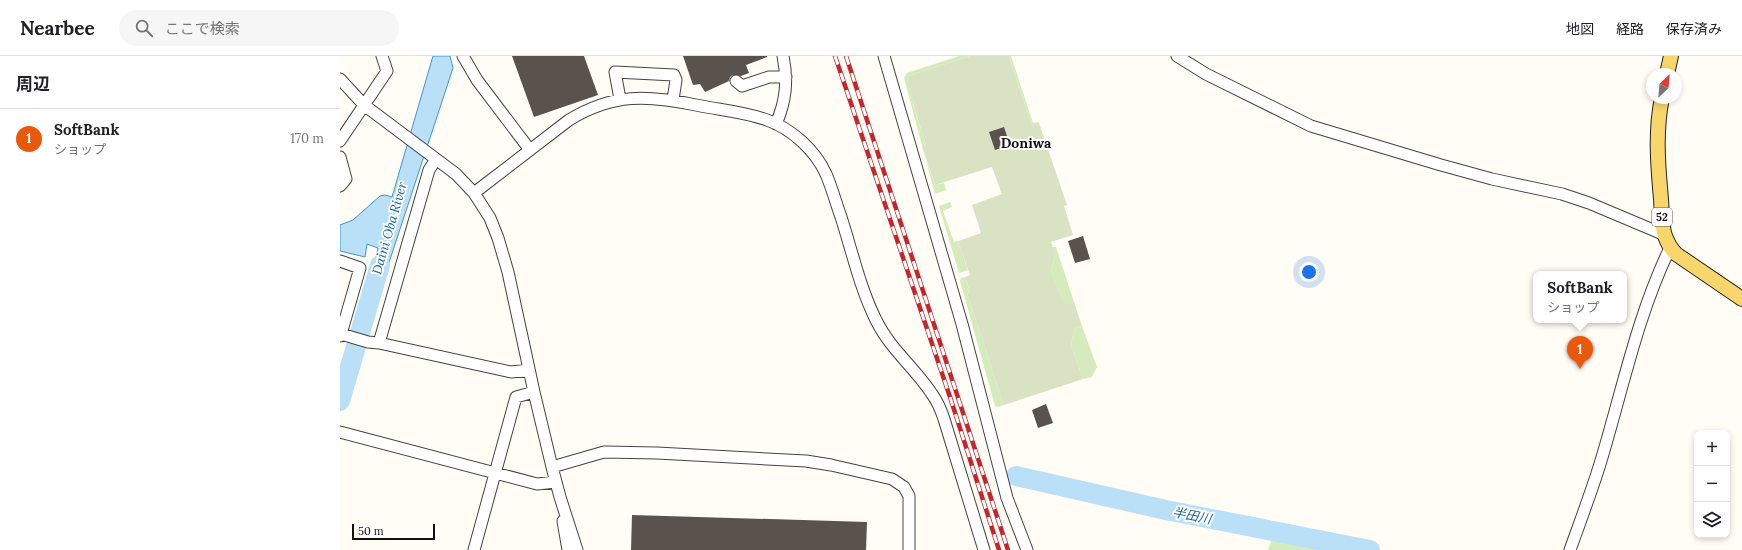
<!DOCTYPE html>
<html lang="ja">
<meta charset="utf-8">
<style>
body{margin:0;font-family:Lora,"Noto Sans JP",serif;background:#f6f6f6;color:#202124}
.controls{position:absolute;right:12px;bottom:12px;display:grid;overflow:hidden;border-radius:8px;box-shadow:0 2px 6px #0003}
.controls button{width:36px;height:36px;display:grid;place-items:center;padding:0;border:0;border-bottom:1px solid #e0e0e0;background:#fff;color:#202124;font:20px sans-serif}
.compass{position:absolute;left:1306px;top:12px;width:36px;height:36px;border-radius:50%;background:#fff;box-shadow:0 2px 6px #0003;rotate:26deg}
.scale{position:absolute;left:12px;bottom:10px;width:83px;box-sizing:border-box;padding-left:4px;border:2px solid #111;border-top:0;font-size:11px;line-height:14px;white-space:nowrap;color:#111;-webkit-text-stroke:3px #fff;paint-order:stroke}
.you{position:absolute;left:969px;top:216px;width:14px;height:14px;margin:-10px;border:3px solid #fff;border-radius:50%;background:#1a73e8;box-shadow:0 0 0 6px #1a73e833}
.badge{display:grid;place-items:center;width:26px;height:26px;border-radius:50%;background:#ea580c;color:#fff;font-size:13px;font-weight:700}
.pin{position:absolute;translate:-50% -33px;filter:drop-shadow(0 1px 2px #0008)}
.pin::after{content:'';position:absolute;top:21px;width:14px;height:12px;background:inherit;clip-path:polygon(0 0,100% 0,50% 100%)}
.popup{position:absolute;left:1193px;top:215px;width:94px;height:52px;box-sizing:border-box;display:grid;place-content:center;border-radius:8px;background:#fff;filter:drop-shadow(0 1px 3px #0005);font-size:13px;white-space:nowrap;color:#757577}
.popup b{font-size:15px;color:#202124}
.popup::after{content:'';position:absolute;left:50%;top:100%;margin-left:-8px;border:8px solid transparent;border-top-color:#fff}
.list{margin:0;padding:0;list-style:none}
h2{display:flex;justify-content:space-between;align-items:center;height:52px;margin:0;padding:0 16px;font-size:17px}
h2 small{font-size:13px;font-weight:400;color:#757577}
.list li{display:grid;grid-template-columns:26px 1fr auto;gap:12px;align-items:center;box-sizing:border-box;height:60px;padding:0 16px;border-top:1px solid #e0e0e0}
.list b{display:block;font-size:15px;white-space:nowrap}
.list p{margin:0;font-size:13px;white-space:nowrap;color:#757577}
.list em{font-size:13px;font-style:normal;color:#757577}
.icon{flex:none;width:22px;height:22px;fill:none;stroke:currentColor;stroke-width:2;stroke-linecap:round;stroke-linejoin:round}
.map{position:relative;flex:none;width:1402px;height:494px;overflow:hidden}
header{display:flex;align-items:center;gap:24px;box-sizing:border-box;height:56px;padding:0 20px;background:#fff;border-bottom:1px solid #e0e0e0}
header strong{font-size:19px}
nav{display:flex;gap:22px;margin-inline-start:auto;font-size:14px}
.search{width:280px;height:36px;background:#f6f6f6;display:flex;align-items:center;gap:10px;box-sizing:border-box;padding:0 14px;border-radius:22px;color:#757577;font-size:15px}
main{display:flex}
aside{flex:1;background:#fff}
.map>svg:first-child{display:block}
.green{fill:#d5ebbd}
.cemetery{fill:#d9e3c4}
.water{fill:#b9e0f7;stroke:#3f96cf}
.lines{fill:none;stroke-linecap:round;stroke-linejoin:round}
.river{stroke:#b9e0f7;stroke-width:20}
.building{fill:#5a524d}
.minor-casing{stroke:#444;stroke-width:13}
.major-casing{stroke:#222;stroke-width:16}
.minor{stroke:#fff;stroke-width:11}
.major{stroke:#f9d66b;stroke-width:14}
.rail-casing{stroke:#c4262e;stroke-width:4.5}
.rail{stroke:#fff;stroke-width:3;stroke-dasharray:9;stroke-linecap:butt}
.labels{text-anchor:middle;stroke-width:4;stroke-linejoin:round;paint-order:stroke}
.shield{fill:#fff;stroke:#585858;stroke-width:1}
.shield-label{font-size:11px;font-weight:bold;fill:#111}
.water-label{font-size:13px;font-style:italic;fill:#1768a6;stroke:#fff}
.quarter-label{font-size:14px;font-weight:bold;fill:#111;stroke:#fff}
</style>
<header>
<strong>Nearbee</strong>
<div class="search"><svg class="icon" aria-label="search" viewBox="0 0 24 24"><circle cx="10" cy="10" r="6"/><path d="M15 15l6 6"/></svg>ここで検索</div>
<nav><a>地図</a><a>経路</a><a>保存済み</a></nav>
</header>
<main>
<aside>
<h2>周辺<small></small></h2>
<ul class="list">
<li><span class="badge">1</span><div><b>SoftBank</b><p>ショップ</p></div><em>170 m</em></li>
</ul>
</aside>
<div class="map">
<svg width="1402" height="494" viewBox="0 0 1402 494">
<rect width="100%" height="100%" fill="#fffdf5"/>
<path class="green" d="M619 0H630L569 20 575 47 573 49 586 89 582 91 595 129 604 127 606 134 595 138 564 22 567 17Z
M669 0H671L693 67 699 66V67L692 69Z
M610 146 612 151 603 155 614 186 618 185 628 214 619 217 599 150Z
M712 191H716L734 246 724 250 711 214 715 199Z
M625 221 630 236 627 237 664 349 657 351 655 350 620 225 621 222Z
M742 270 757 311 752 321 743 323 731 289 734 273Z
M933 480 997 494H928Z"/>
<path class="cemetery" d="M630 0H669L692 69 699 67 727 149 724 150 733 179 711 186 715 199 711 214 724 249 734 246 742 270 734 273 731 289 743 323 664 349 627 237 630 236 625 221 630 219 618 185 641 177 632 149 662 138 652 111 595 129 582 90 586 89 573 48 575 47 567 23 569 20Z"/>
<path class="water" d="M93 0H110L113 12 39 237 28 234 38 192 27 188 25 201 0 195V169L13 164 40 140 45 139 52 141Z"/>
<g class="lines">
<path class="river" d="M0 345 40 209
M676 420 826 454 1030 494"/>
</g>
<path class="building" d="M172 0H244L258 39 194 61Z
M343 0H427V1L406 9 409 17 401 20 393 19 390 21 389 25 365 36 360 28 353 29Z
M664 71 670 89 655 94 649 76Z
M743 180 750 203 735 207 728 185Z
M706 348 713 367 698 372 692 354Z
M292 459 527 466 526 494H291Z"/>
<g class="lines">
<defs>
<path id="minor" d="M123 0 137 24 190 94
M544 0 622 268 667 442 687 494
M837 0 866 18 971 70 1101 109 1152 123 1222 138 1249 147 1325 179
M0 23 24 49 116 118 134 137 150 162 158 182 168 216 194 336 212 411 220 441 237 494
M396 25 402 30 429 21H446
M280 43 275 16 334 19 336 24 333 44
M436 68C446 45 448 25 443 0
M0 85 47 15 42 0
M0 101 6 123 0 130
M96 103 89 114 39 287 171 316 189 314
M134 137 229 64C273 37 308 39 356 49 380 54 405 56 427 64 452 73 475 94 486 118 492 132 496 147 501 161 512 195 520 232 536 264 550 293 575 312 592 338 598 346 601 354 604 363L644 494
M0 205 20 212 1 278
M0 280 1 278 28 286 39 287
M0 376 197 428 216 426
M212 411 264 396 317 397 466 405 491 409 552 423 564 431 569 440V494
M223 465 228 494
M134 494 176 341 194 336
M1230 494C1240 466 1251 437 1260 408 1282 336 1297 260 1330 192"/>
<path id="major" d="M1327 18 1331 0
M1322 42C1315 75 1318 110 1321 143 1322 155 1321 169 1325 180 1328 188 1331 193 1336 198L1402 243"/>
</defs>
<use href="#minor" class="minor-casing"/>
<use href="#major" class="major-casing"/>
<use href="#minor" class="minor"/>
<use href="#major" class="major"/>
<defs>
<path id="rail" d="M495 0 610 341 659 494
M506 0 668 494"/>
</defs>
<use href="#rail" class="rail-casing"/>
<use href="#rail" class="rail"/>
</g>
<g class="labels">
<rect class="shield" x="1312" y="152" width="20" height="18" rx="3"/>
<g class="shield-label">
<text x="1322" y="165">52</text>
</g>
<g class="water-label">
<text transform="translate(49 172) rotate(-74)" y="5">Daini Oba River</text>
<text transform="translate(852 459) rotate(11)" y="5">半田川</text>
</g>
<g class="quarter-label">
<text x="686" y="92">Doniwa</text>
</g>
</g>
</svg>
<div class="controls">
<button>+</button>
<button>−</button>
<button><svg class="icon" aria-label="layers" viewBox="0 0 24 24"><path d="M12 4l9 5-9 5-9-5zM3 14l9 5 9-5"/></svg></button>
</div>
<svg class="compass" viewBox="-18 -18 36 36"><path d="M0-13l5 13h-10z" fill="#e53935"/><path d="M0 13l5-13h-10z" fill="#757577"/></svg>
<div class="scale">50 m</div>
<div class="you"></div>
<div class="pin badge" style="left:1240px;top:313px">1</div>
<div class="popup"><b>SoftBank</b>ショップ</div>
</div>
</main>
